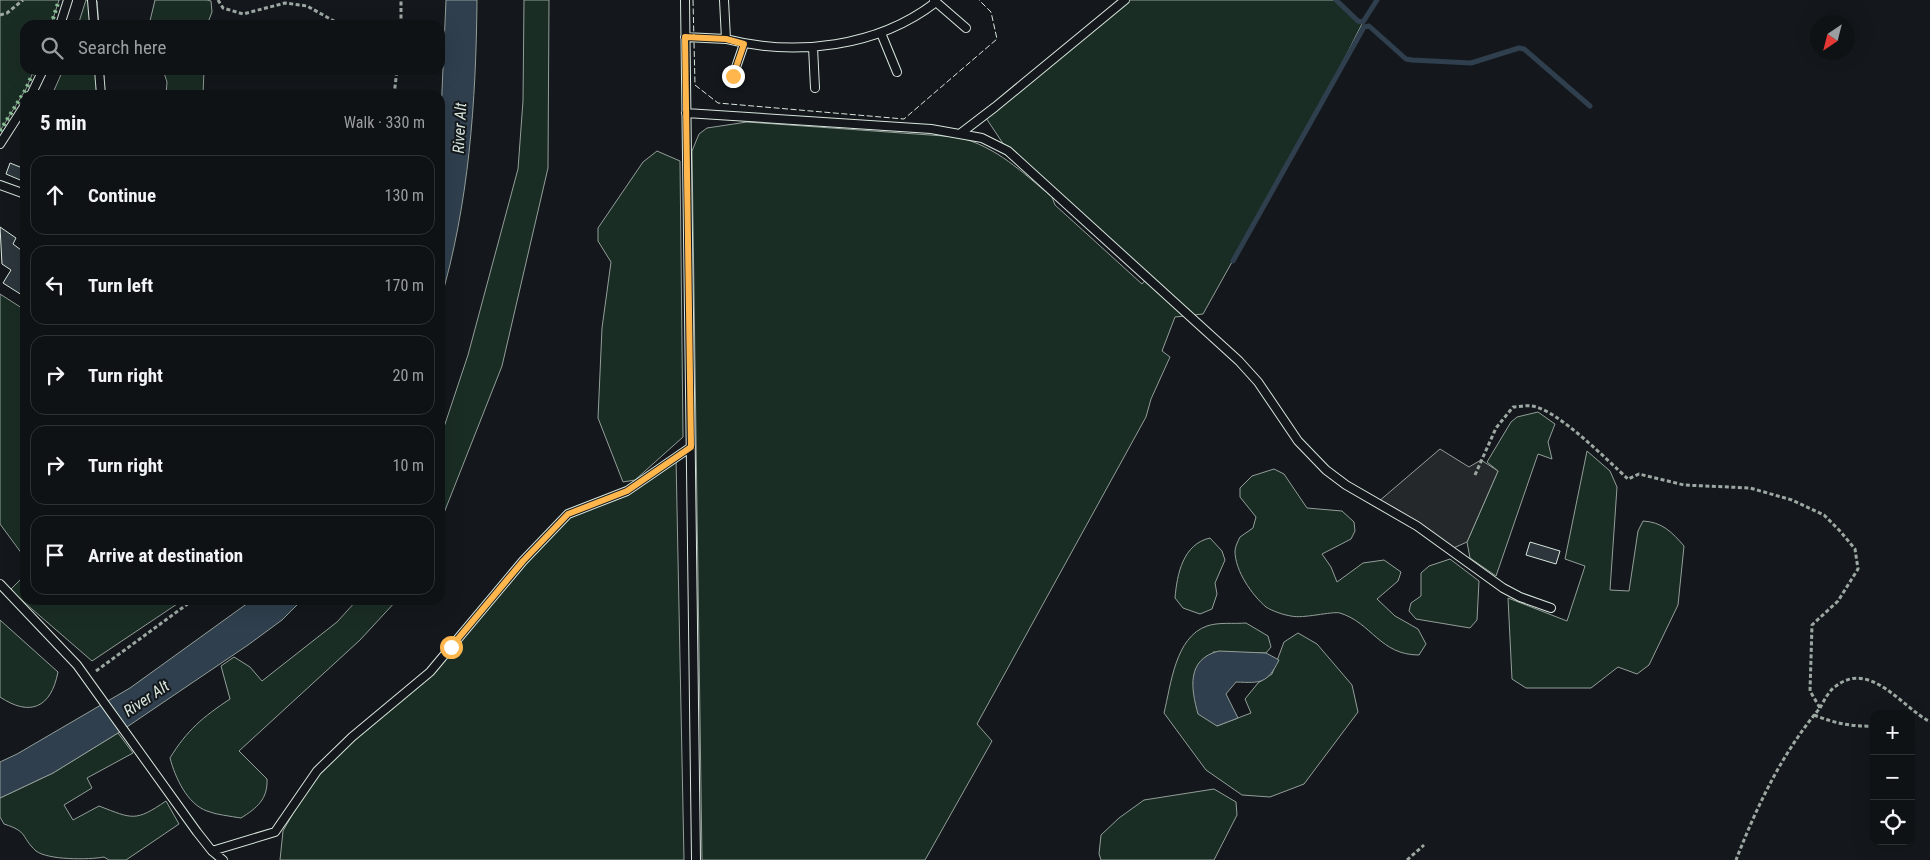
<!DOCTYPE html>
<meta charset="utf-8">
<style>
body{margin:0;font-family:"Roboto Condensed",sans-serif;background:#1d2022;color:#f1f3f6}
.controls{position:absolute;right:15px;bottom:15px;display:grid;overflow:hidden;border-radius:10px;box-shadow:0 5px 20px #0002}
.controls button{width:45px;height:45px;display:grid;place-items:center;padding:0;border:0;border-bottom:1px solid #2f3234;background:#0f1215;color:#f1f3f6;font:25px sans-serif}
.compass{position:absolute;left:1810px;top:15px;width:45px;height:45px;border-radius:50%;background:#0f1215;box-shadow:0 5px 20px #0002;rotate:215deg}
.stop{position:absolute;width:15px;height:15px;margin:-11px;border:4px solid #ffb74d;border-radius:50%;background:#fff}
.stop.end{background:#ffb74d;border-color:#fff;box-shadow:0 1px 5px #0008}
.list{margin:0;padding:0;list-style:none}
h2{display:flex;justify-content:space-between;align-items:center;height:65px;margin:0;padding:0 20px;font-size:21px}
h2 small{font-size:16px;font-weight:400;color:#9b9ea0}
.list li{display:grid;grid-template-columns:32px 1fr auto;gap:15px;align-items:center;box-sizing:border-box;height:80px;margin:0 10px 10px;padding:0 10px;border:1px solid #2f3234;border-radius:15px}
.list b{display:block;font-size:19px;white-space:nowrap}
.list em{font-size:16px;font-style:normal;color:#9b9ea0}
.icon{flex:none;width:28px;height:28px;fill:none;stroke:currentColor;stroke-width:2;stroke-linecap:round;stroke-linejoin:round}
.map{position:relative;flex:none;width:1930px;height:860px;overflow:hidden}
.search{position:absolute;background:#0f1215;box-shadow:0 5px 20px #0002;left:20px;top:20px;width:425px;height:55px;display:flex;align-items:center;gap:12px;box-sizing:border-box;padding:0 18px;border-radius:15px;color:#9b9ea0;font-size:19px}
.panel{position:absolute;background:#0f1215;box-shadow:0 5px 20px #0002;left:20px;top:90px;width:425px;height:515px;border-radius:15px}
.map>svg:first-child{display:block}
.green{fill:#1a2d24;stroke:#939e99}
.parking{fill:#24282b;stroke:#939e99}
.water{fill:#2f3f4d;stroke:#939e99}
.lines{fill:none;stroke-linecap:round;stroke-linejoin:round}
.stream{stroke:#2f3f4d;stroke-width:5}
.building{fill:#2c363c;stroke:#d8e6dc}
.lane-casing{stroke:#d8e6dc;stroke-width:10}
.path{stroke:#9da8a2;stroke-width:3;stroke-dasharray:4 2.5;stroke-linecap:butt}
.lane{stroke:#14181c;stroke-width:8}
.hedge{stroke:#8ac095;stroke-width:4;stroke-dasharray:2.5 4;stroke-linecap:butt}
.fence{stroke:#d8e6dc;stroke-width:1;stroke-dasharray:6 2.5;stroke-linecap:butt}
.route{stroke:#ffb74d;stroke-width:6}
.labels{text-anchor:middle;stroke-width:4;stroke-linejoin:round;paint-order:stroke}
.water-label{font-size:16px;font-style:italic;fill:#d8e6dc;stroke:#14181c}
</style>
<div class="map">
<svg width="1930" height="860" viewBox="0 0 1930 860">
<rect width="100%" height="100%" fill="#14181c"/>
<path class="green" d="M0 0H59L51 25H25V70H34L26 89 0 131Z
M86 0 97 1 99 25H78Z
M155 0H207L211 1 212 12 207 25H149Z
M524 0H549L548 168 502 366 440 523V439L468 355 518 169 523 101Z
M1124 0H1336L1358 21 1363 22 1333 81 1203 314 1175 317 1162 351 1170 357 1151 399 1146 417 977 724 992 741 925 860H702L692 151 699 134 707 128 747 122 958 137C997 147 1022 172 1052 197L1055 205 1142 284 1148 277 1008 151 984 115Z
M63 70H103L104 78 97 95H52Z
M163 70H204L203 95H166L167 82Z
M657 151 680 161 683 437 635 480 623 482 598 418 602 328 611 262 598 241V228L643 162Z
M0 294 25 310V558L0 524Z
M1538 412 1555 424 1548 442 1552 459 1538 454 1496 576 1470 558 1467 542 1498 471 1487 462 1511 422 1517 417Z
M1587 451 1610 471 1617 487 1610 590 1629 591 1638 531 1643 521C1662 522 1672 532 1684 546L1678 605 1649 665 1637 674 1618 667 1591 688H1526L1512 679 1508 598 1567 621 1585 566 1565 559Z
M676 457 684 860H280L283 831 317 771 430 672 568 514 627 491Z
M1274 469 1284 474 1307 508 1342 511 1354 522 1355 531 1351 539 1322 554 1331 567 1337 582 1363 563 1384 560 1401 572 1398 581 1377 599 1395 616 1418 629 1426 644 1419 655C1380 655 1372 623 1340 613 1332 611 1303 619 1291 616 1284 615 1272 611 1266 607 1252 595 1235 571 1235 551 1235 547 1238 541 1240 537L1253 528 1256 517 1240 497V488L1252 476Z
M1210 538 1222 551 1225 560 1215 583 1217 594 1212 609 1200 614 1183 608 1175 598C1177 574 1183 544 1210 538Z
M1450 559 1479 581 1477 620 1470 628 1416 619 1409 611 1411 603 1421 596V573L1429 566Z
M25 575V600H183L92 661 10 590Z
M357 600H397L360 640 239 751 267 779C268 799 257 808 241 818 230 816 217 815 207 811 187 804 175 777 170 758 187 730 203 717 230 699L221 666 234 657 250 667 262 681 337 622Z
M0 620 58 672C51 708 30 717 0 697Z
M1246 623 1268 636 1271 647 1266 653 1213 652 1217 726 1251 713 1245 699 1258 683 1272 674 1284 642 1298 633 1317 644 1352 685 1358 712 1304 784 1270 797 1242 795 1206 770 1164 713C1171 685 1175 637 1207 626 1218 622 1234 624 1246 623Z
M118 733 133 753 87 778 92 788 64 805 73 820 99 806C133 819 135 822 166 801L179 824 126 860H109L104 857C88 860 48 860 36 851 20 836 29 832 4 824L0 817V798L53 773Z
M1214 789 1236 802 1237 815 1214 860H1101L1099 854 1101 835 1119 818 1144 800Z"/>
<path class="parking" d="M1440 449 1469 467 1481 460 1498 471 1467 542 1449 550 1378 502Z"/>
<path class="water" d="M446 0H477C476 102 469 204 440 302V136Z
M252 600H302L282 620 248 645 118 733 53 773 0 798V762L17 754 130 688Z
M1219 651 1266 653 1279 660C1267 684 1261 683 1236 682L1226 694 1238 718 1217 726 1198 714C1191 689 1186 659 1219 651Z"/>
<g class="lines">
<path class="stream" d="M1336 0 1358 21 1363 22 1377 0
M1233 261 1364 27 1369 26 1406 59 1412 60 1471 63 1519 48 1524 49 1590 106"/>
</g>
<path class="building" d="M10 163 25 169V182L6 174Z
M0 227 16 238 13 244 25 253V297L3 283 11 270 2 264Z
M1530 542 1560 551 1556 564 1526 555Z"/>
<g class="lines">
<defs>
<path id="lane" d="M92 0 94 25
M685 0 696 860
M936 2 966 28
M60 25 68 0
M881 33 897 72
M685 37 726 39 724 0
M726 39C796 57 878 47 936 2L934 0
M813 47 815 88
M99 70 101 95
M733 76 744 44
M31 95 43 70
M686 113 931 129 982 138 1008 151 1239 361 1258 382 1298 441 1326 470 1346 485 1417 526 1503 588 1520 597 1551 608
M961 133 995 107 1125 0
M0 144 25 105
M0 185 25 194
M0 584 77 665 197 832 212 851 223 860
M212 851 275 832 317 771 352 737 430 672 523 561 568 514 627 491 691 447"/>
</defs>
<use href="#lane" class="lane-casing"/>
<path class="path" d="M218 0 223 8 243 14 285 3 307 6 341 25
M0 15 7 13 23 0
M401 25V0
M394 95 397 70
M1475 475 1496 428 1513 407C1519 407 1526 405 1532 406 1558 410 1607 460 1628 479L1639 474 1684 485 1750 488 1792 500 1824 515 1840 531 1855 549 1858 569 1838 601 1812 625 1810 691 1820 708C1782 753 1757 806 1736 860
M96 671 193 600
M1820 708C1824 701 1829 690 1836 686 1870 660 1901 706 1930 722
M1814 715C1834 723 1852 727 1874 726
M1407 860 1424 845"/>
<use href="#lane" class="lane"/>
<path class="hedge" d="M51 25 59 0
M0 131 26 89 34 70"/>
<path class="fence" d="M693 0 695 85 718 103 904 119 997 39 991 12 979 0"/>
</g>
<g class="lines">
<path class="route" d="M451 647 523 561 568 514 627 491 691 447 685 37 726 39 744 44 733 76"/>
</g>
<g class="labels">
<g class="water-label">
<text transform="translate(459 128) rotate(-87)" y="6">River Alt</text>
<text transform="translate(146 698) rotate(-34)" y="6">River Alt</text>
</g>
</g>
</svg>
<div class="controls">
<button>+</button>
<button>−</button>
<button><svg class="icon" aria-label="locate" viewBox="0 0 24 24"><circle cx="12" cy="12" r="6"/><path d="M12 2v4M12 18v4M2 12h4M18 12h4"/></svg></button>
</div>
<svg class="compass" viewBox="-18 -18 36 36"><path d="M0-13l5 13h-10z" fill="#e53935"/><path d="M0 13l5-13h-10z" fill="#9b9ea0"/></svg>
<div class="stop" style="left:451px;top:647px"></div>
<div class="stop end" style="left:733px;top:76px"></div>
<div class="search"><svg class="icon" aria-label="search" viewBox="0 0 24 24"><circle cx="10" cy="10" r="6"/><path d="M15 15l6 6"/></svg>Search here</div>
<section class="panel">
<h2>5 min<small>Walk · 330 m</small></h2>
<ul class="list">
<li><svg class="icon" aria-label="ahead" viewBox="0 0 24 24"><path d="M12 20V5M6 11l6-6 6 6"/></svg><div><b>Continue</b></div><em>130 m</em></li>
<li><svg class="icon" aria-label="left" viewBox="0 0 24 24"><path d="M17 20v-9H6M10 6l-5 5 5 5"/></svg><div><b>Turn left</b></div><em>170 m</em></li>
<li><svg class="icon" aria-label="right" viewBox="0 0 24 24"><path d="M7 20v-9h11M14 6l5 5-5 5"/></svg><div><b>Turn right</b></div><em>20 m</em></li>
<li><svg class="icon" aria-label="right" viewBox="0 0 24 24"><path d="M7 20v-9h11M14 6l5 5-5 5"/></svg><div><b>Turn right</b></div><em>10 m</em></li>
<li><svg class="icon" aria-label="arrive" viewBox="0 0 24 24"><path d="M6 21V4h12l-3 4 3 4H6"/></svg><div><b>Arrive at destination</b></div></li>
</ul>
</section>
</div>
